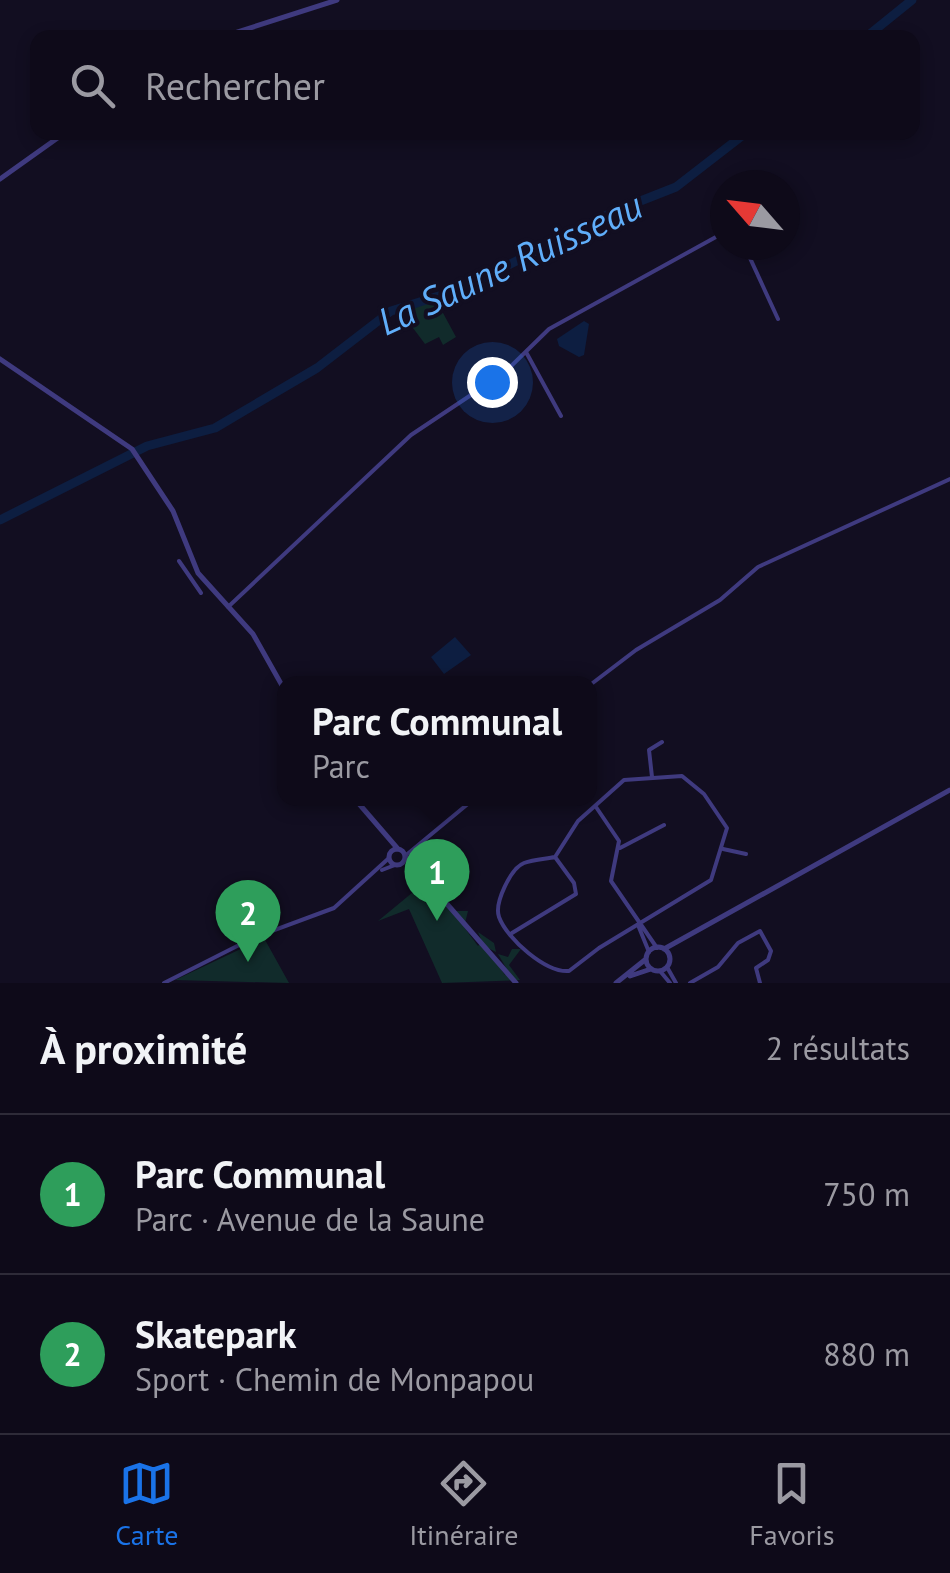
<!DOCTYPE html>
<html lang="fr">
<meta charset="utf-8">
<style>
body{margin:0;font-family:"PT Sans",sans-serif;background:#1c1826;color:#f1f3f6}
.compass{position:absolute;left:710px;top:170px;width:90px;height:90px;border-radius:50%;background:#0e0a19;box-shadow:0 5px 15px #0003;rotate:298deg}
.you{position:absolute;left:492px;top:382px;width:35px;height:35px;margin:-25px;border:8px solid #fff;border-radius:50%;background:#1a73e8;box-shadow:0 0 0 15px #1a73e833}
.badge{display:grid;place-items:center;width:65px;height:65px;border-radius:50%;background:#1a73e8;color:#fff;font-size:32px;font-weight:700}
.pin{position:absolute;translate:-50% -82px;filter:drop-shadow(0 2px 5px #0008)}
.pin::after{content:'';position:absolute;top:52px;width:35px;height:30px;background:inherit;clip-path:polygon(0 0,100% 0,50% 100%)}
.popup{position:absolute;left:277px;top:676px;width:320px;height:130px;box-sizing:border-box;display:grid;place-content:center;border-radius:20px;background:#0e0a19;filter:drop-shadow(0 2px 8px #0005);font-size:32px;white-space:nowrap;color:#9b9aa2}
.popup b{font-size:38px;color:#f1f3f6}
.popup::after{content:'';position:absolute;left:50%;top:100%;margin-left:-20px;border:20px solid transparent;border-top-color:#0e0a19}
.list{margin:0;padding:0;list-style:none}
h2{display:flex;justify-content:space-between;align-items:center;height:130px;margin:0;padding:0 40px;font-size:42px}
h2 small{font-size:32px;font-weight:400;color:#9b9aa2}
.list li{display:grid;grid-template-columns:65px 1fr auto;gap:30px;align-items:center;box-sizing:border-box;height:160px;padding:0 40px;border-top:2px solid #2e2b38}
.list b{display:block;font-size:38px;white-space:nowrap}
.list p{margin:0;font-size:32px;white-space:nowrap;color:#9b9aa2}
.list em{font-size:32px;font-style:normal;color:#9b9aa2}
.icon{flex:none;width:55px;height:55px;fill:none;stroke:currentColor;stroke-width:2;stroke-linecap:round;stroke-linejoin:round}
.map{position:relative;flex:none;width:950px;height:983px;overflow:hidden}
.search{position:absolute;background:#0e0a19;box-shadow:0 5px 15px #0003;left:30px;right:30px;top:30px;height:110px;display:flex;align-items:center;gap:25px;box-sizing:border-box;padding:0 35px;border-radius:20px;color:#9b9aa2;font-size:38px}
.sheet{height:450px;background:#0e0a19}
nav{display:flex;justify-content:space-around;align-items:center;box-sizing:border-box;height:140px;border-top:2px solid #2e2b38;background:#0e0a19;font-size:28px;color:#9b9aa2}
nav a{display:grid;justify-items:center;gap:5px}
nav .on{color:#1a73e8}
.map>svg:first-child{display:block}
.green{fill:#112b2b}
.water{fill:#0d1e41}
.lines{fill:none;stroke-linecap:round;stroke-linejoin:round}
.river{stroke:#0d1e41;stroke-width:9}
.minor{stroke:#3f3a7f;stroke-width:4}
.tertiary{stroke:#3f3a7f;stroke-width:5}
.labels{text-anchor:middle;stroke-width:8;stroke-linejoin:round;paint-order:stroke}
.water-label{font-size:38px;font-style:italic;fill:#60aefa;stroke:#120e21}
</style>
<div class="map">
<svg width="950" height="983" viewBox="0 0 950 983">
<rect width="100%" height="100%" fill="#120e21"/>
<path class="green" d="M436 300 456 337 443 345 439 337 425 344 401 312Z
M424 883 430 888 443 884 451 887 447 894 453 897 447 902 455 911H468L464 927 478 946 482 942 478 932 494 943 496 952 486 947 505 975 508 971 498 954 508 957 512 949H521L509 965 520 980 442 983 409 909 378 921Z
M264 938 289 983 175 980Z"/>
<path class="water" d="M584 321 589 324 584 355 579 357 559 346 557 339Z
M455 637 471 655 444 674 431 657Z"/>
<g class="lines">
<path class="river" d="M865 38 912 0
M0 520 147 446 215 428 317 368 391 311 461 289 615 211 676 187 747 132"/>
<path class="minor" d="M744 245 778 319
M526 352 561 416
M179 561 201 593
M228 607 411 435 504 373 549 329 725 232
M590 685 636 650 720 600 758 567 950 479
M682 776 704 794 727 828 711 880 599 948 569 971C546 973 507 939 499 917 494 903 511 868 524 863 534 859 546 859 555 857L578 821 624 780Z
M652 777 649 750 662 742
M596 807 619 841 611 881 657 948
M620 848 664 825
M723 849 746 854
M405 856 475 798
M382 870 395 865
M638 925 649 952
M512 933 576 894 574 883 555 857
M667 967 676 983
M660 971 670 983
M164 983 253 938 334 908 389 858
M690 983 718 967 738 943 760 931 771 951 768 960 756 968 760 983"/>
<path class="tertiary" d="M219 38 337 0
M0 179 66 132
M0 359 132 449 173 511 198 573 253 634 284 689
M354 798 398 849
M389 857a8 8 0 1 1 16 0a8 8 0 1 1-16 0Z
M406 857 516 983
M646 959a12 12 0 1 1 24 0a12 12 0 1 1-24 0Z
M664 949 950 790
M630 976 651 969
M616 983 646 959"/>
</g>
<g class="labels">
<g class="water-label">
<text transform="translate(510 264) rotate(-25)" y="13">La Saune Ruisseau</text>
</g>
</g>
</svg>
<svg class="compass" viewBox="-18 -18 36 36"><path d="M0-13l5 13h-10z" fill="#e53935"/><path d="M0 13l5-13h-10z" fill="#9b9aa2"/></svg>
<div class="you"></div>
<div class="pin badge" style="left:437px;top:921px;background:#2e9e5b">1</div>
<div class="popup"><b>Parc Communal</b>Parc</div>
<div class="pin badge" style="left:248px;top:962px;background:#2e9e5b">2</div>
<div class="search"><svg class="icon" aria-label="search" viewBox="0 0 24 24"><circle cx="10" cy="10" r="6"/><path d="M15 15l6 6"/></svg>Rechercher</div>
</div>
<section class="sheet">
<h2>À proximité<small>2 résultats</small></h2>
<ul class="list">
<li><span class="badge" style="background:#2e9e5b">1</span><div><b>Parc Communal</b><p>Parc · Avenue de la Saune</p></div><em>750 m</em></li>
<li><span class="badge" style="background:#2e9e5b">2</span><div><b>Skatepark</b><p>Sport · Chemin de Monpapou</p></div><em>880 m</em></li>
</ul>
</section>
<nav>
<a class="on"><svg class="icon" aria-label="map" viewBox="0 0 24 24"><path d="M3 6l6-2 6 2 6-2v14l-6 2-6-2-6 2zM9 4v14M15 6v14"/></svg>Carte</a>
<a><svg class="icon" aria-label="directions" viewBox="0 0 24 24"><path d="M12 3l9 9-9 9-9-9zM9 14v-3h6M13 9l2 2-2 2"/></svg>Itinéraire</a>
<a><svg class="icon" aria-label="saved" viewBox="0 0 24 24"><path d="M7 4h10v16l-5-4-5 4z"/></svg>Favoris</a>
</nav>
